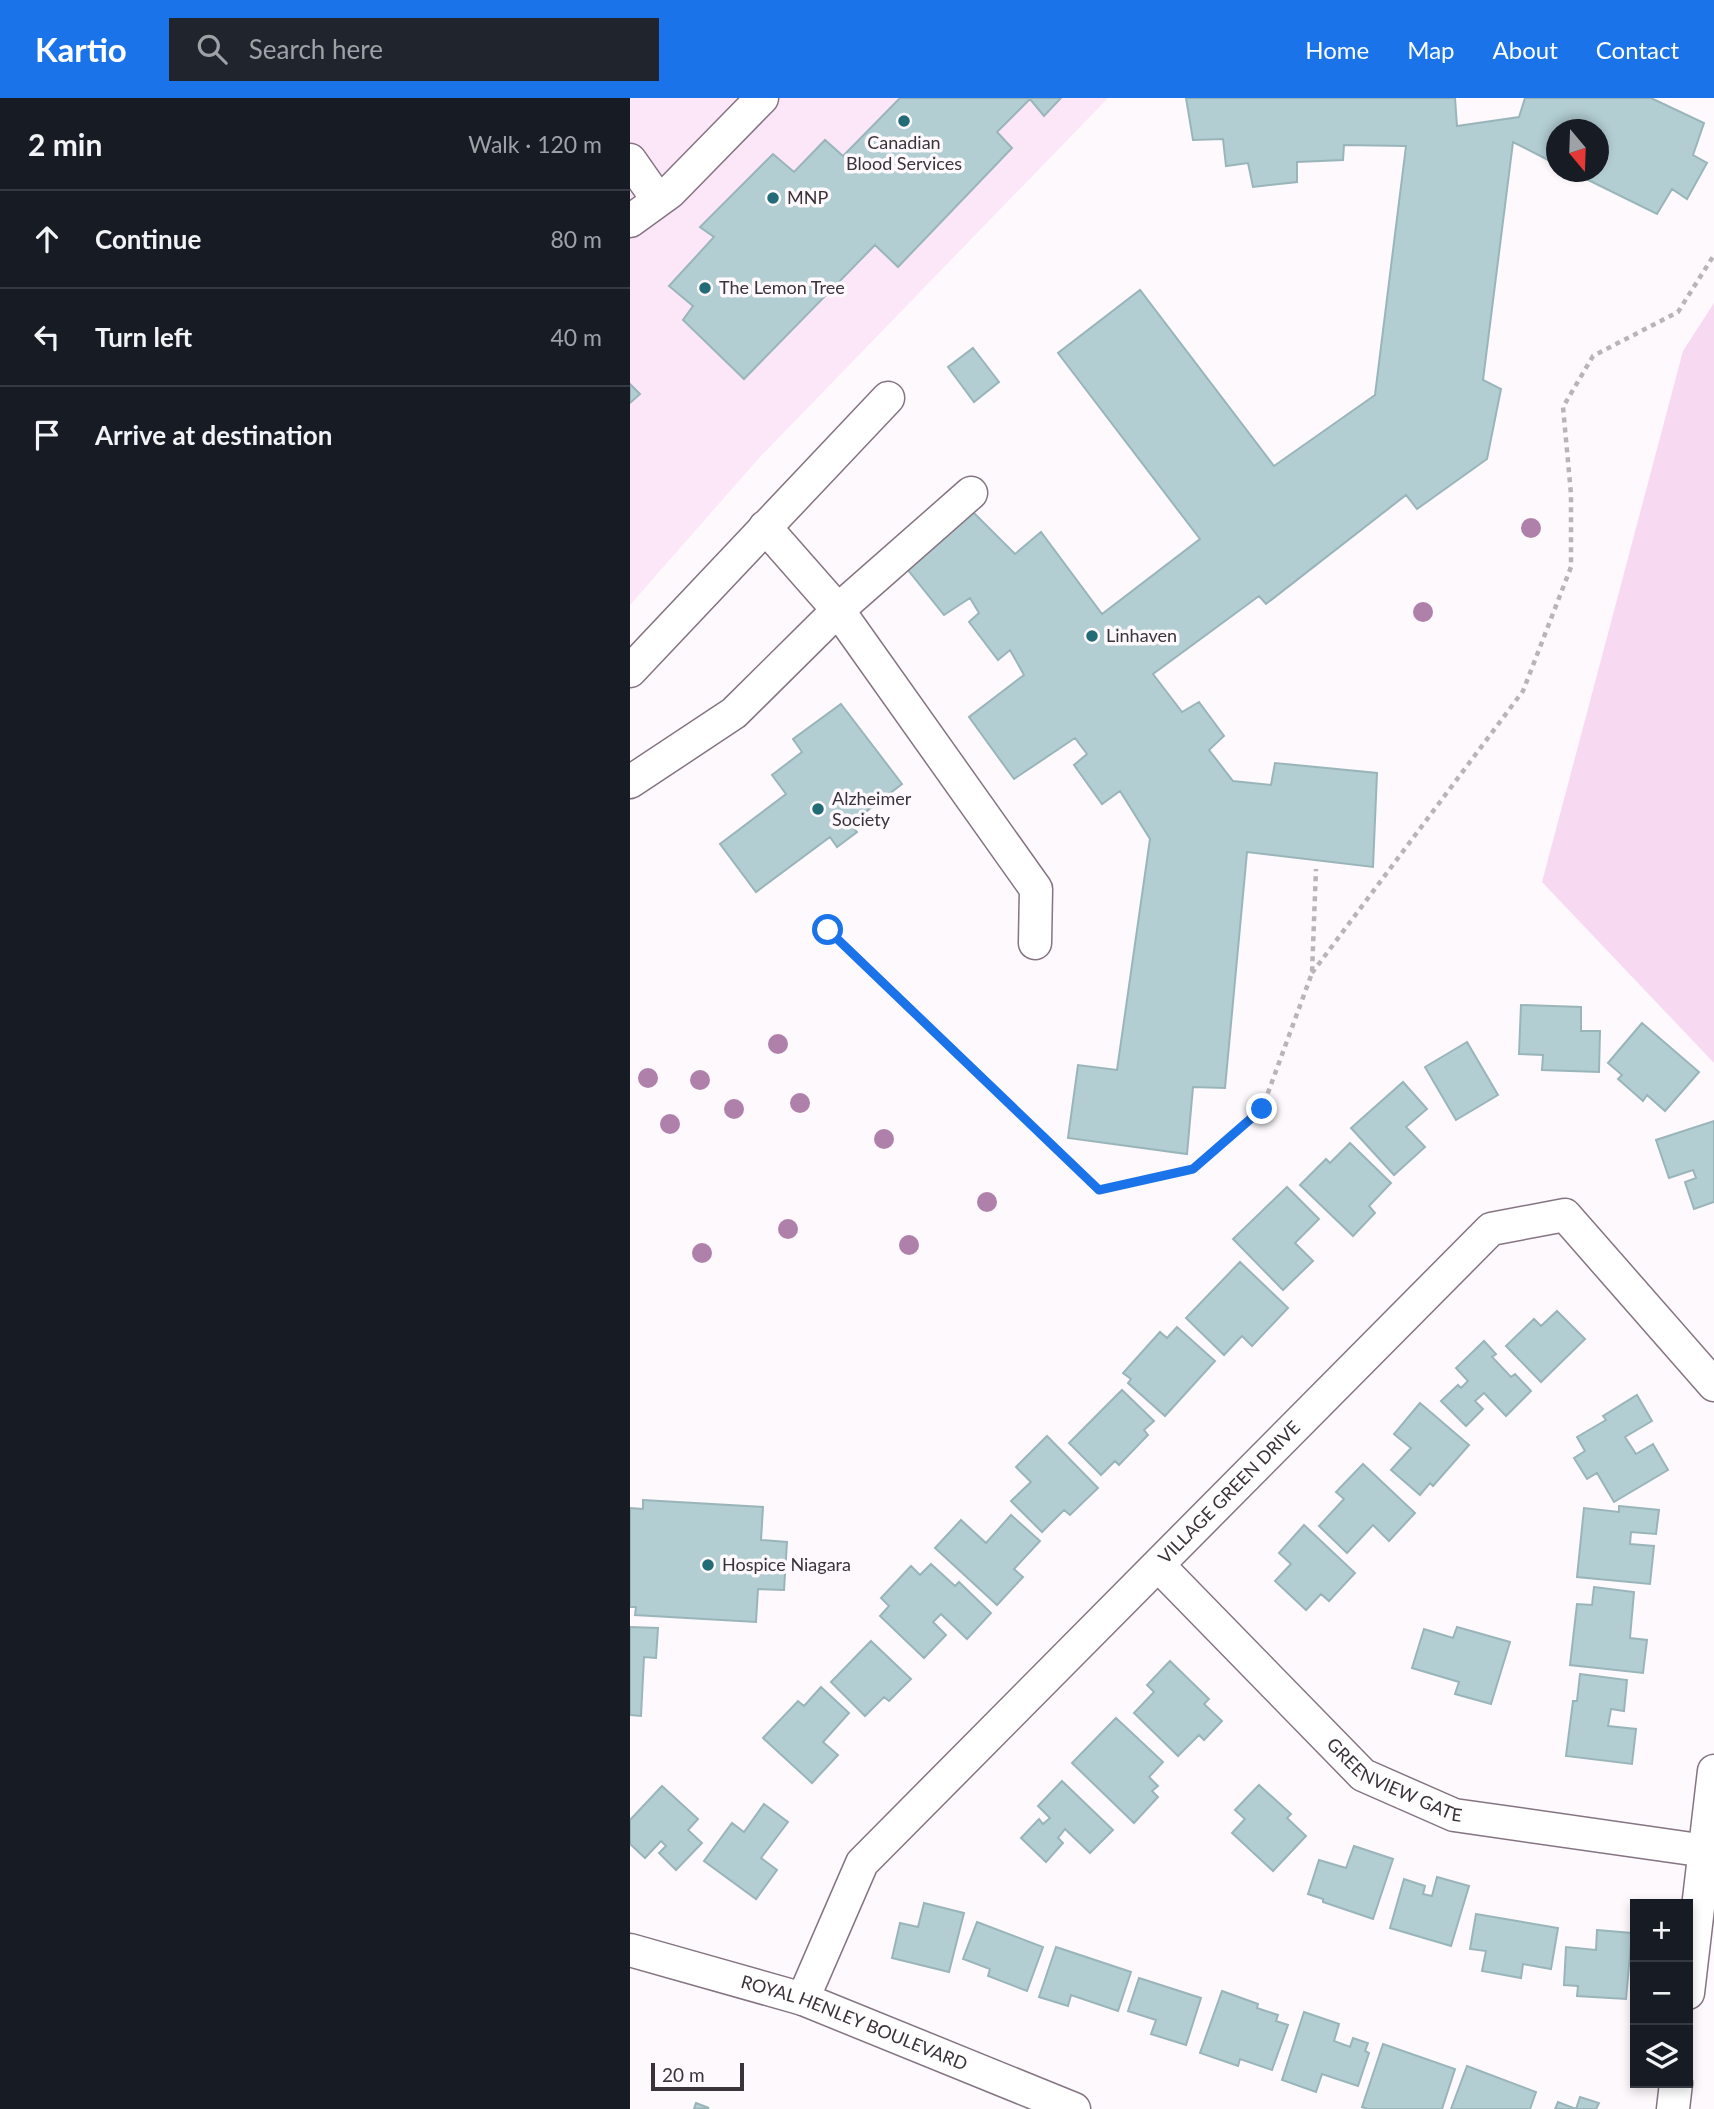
<!DOCTYPE html>
<meta charset="utf-8">
<style>
body{margin:0;font-family:Lato,sans-serif;background:#20242c;color:#f1f3f6}
.controls{position:absolute;right:21px;bottom:21px;display:grid;overflow:hidden;border-radius:0px;box-shadow:0 4px 10px #0003}
.controls button{width:63px;height:63px;display:grid;place-items:center;padding:0;border:0;border-bottom:2px solid #363941;background:#171b24;color:#f1f3f6;font:35px sans-serif}
.compass{position:absolute;left:916px;top:21px;width:63px;height:63px;border-radius:50%;background:#171b24;box-shadow:0 4px 10px #0003;rotate:161deg}
.scale{position:absolute;left:21px;bottom:18px;width:93px;box-sizing:border-box;padding-left:7px;border:4px solid #3b333a;border-top:0;font-size:19px;line-height:24px;white-space:nowrap;color:#3b333a;-webkit-text-stroke:5px #fdf9fc;paint-order:stroke}
.stop{position:absolute;width:21px;height:21px;margin:-16px;border:5px solid #1a73e8;border-radius:50%;background:#fff}
.stop.end{background:#1a73e8;border-color:#fff;box-shadow:0 2px 7px #0008}
.list{margin:0;padding:0;list-style:none}
h2{display:flex;justify-content:space-between;align-items:center;height:91px;margin:0;padding:0 28px;font-size:30px}
h2 small{font-size:23px;font-weight:400;color:#9ea1a6}
.list li{display:grid;grid-template-columns:46px 1fr auto;gap:21px;align-items:center;box-sizing:border-box;height:98px;padding:0 28px;border-top:2px solid #363941}
.list b{display:block;font-size:26px;white-space:nowrap}
.list em{font-size:23px;font-style:normal;color:#9ea1a6}
.icon{flex:none;width:38px;height:38px;fill:none;stroke:currentColor;stroke-width:2;stroke-linecap:round;stroke-linejoin:round}
.map{position:relative;flex:none;width:1084px;height:2011px;overflow:hidden}
header{display:flex;align-items:center;gap:42px;box-sizing:border-box;height:98px;padding:0 35px;background:#1a73e8;color:#fff}
header strong{font-size:33px}
nav{display:flex;gap:38px;margin-inline-start:auto;font-size:24px}
.search{width:490px;height:63px;background:#20242c;display:flex;align-items:center;gap:18px;box-sizing:border-box;padding:0 24px;border-radius:0px;color:#9ea1a6;font-size:26px}
main{display:flex}
aside{flex:1;background:#171b24}
.map>svg:first-child{display:block}
.built{fill:#fce7f8}
.green{fill:#f7daf1}
.building{fill:#b3ced3;stroke:#9ab5ba;stroke-width:2}
.lines{fill:none;stroke-linecap:round;stroke-linejoin:round}
.minor-casing{stroke:#857482;stroke-width:35}
.path{stroke:#b9b4b8;stroke-width:4.5;stroke-dasharray:5 5;stroke-linecap:butt}
.minor{stroke:#fff;stroke-width:32}
.tree{fill:#af81aa}
.route{stroke:#1a73e8;stroke-width:9}
.poi-dot{fill:#226b77;stroke:#fdf9fc;stroke-width:2.5}
.labels{text-anchor:middle;stroke-width:7;stroke-linejoin:round;paint-order:stroke}
.poi-label{font-size:18px;fill:#3b333a;stroke:#fdf9fc;text-anchor:start}
.street-label{font-size:18px;fill:#3b333a;stroke:#fdf9fc}
</style>
<header>
<strong>Kartio</strong>
<div class="search"><svg class="icon" aria-label="search" viewBox="0 0 24 24"><circle cx="10" cy="10" r="6"/><path d="M15 15l6 6"/></svg>Search here</div>
<nav><a>Home</a><a>Map</a><a>About</a><a>Contact</a></nav>
</header>
<main>
<aside>
<h2>2 min<small>Walk · 120 m</small></h2>
<ul class="list">
<li><svg class="icon" aria-label="ahead" viewBox="0 0 24 24"><path d="M12 20V5M6 11l6-6 6 6"/></svg><div><b>Continue</b></div><em>80 m</em></li>
<li><svg class="icon" aria-label="left" viewBox="0 0 24 24"><path d="M17 20v-9H6M10 6l-5 5 5 5"/></svg><div><b>Turn left</b></div><em>40 m</em></li>
<li><svg class="icon" aria-label="arrive" viewBox="0 0 24 24"><path d="M6 21V4h12l-3 4 3 4H6"/></svg><div><b>Arrive at destination</b></div></li>
</ul>
</aside>
<div class="map">
<svg width="1084" height="2011" viewBox="0 0 1084 2011">
<rect width="100%" height="100%" fill="#fdf9fc"/>
<path class="built" d="M0 0H478L129 360 0 507Z"/>
<path class="green" d="M1084 205V965L912 784 1053 253Z"/>
<path class="building" d="M270 0H431L414 18 400 1 367 34 382 50 268 169 245 147 114 281 53 222 63 208 39 188 84 139 70 129 143 56 164 74 195 42 213 58Z
M556 0H825L827 28 889 19 895 0H1021L1074 25 1063 57 1077 65 1057 101 1042 91 1027 116 942 74H968V32H926V66L883 44 853 282 871 291 857 361 787 411 776 397 636 506 629 498 523 576 552 614 569 604 594 638 579 652 603 683 641 687 645 665 747 675 743 769 617 754 595 990 563 989 557 1056 438 1040 448 967 487 972 520 741 490 693 472 706 444 667 457 656 445 640 384 681 339 619 394 577 380 552 368 562 339 524 349 515 340 500 314 517 274 467 339 410 385 456 411 434 472 516 570 441 428 255 510 192 644 368 745 297 776 48 714 47 713 62 667 64V84L623 89 618 65 596 68 593 41 563 42Z
M343 250 369 284 344 304 318 269Z
M0 286 10 296 0 305Z
M211 606 272 686 220 726 227 734 207 749 200 739 126 794 90 746 156 696 142 677 172 654 163 641Z
M891 907 951 909V933H970L969 974 912 972 913 957 889 956Z
M1012 925 1069 974 1035 1013 1017 997 1013 1003 988 981 992 977 978 965Z
M837 944 868 997 826 1022 795 969Z
M773 984 797 1011 776 1029 795 1049 764 1077 721 1030Z
M1084 1023V1104L1064 1111 1055 1084 1066 1080 1063 1072 1039 1080 1026 1042Z
M720 1045 761 1085 739 1108 745 1115 723 1138 670 1087 696 1061 700 1065Z
M657 1089 689 1121 665 1145 683 1163 653 1192 603 1141Z
M610 1164 658 1210 622 1248 612 1238 594 1257 556 1220Z
M927 1213 955 1241 911 1284 876 1248 904 1221 911 1228Z
M547 1229 585 1263 535 1318 498 1285 501 1281 493 1275 530 1234 537 1240Z
M854 1243 866 1256 862 1259 881 1279 885 1276 901 1293 876 1318 854 1295 845 1303 853 1311 836 1328 811 1303 828 1287 831 1290 838 1283 826 1270Z
M492 1292 524 1323 514 1332 518 1337 489 1367 485 1363 471 1377 439 1345Z
M1007 1297 1022 1323 995 1339 1006 1356 1023 1346 1038 1372 984 1404 967 1375 957 1381 944 1360 955 1353 947 1339 976 1322 973 1318Z
M790 1305 839 1347 803 1388 800 1385 790 1397 761 1372 781 1350 764 1336Z
M417 1338 468 1390 440 1417 434 1412 412 1434 381 1403 401 1384 386 1369Z
M733 1366 785 1415 759 1443 743 1427 717 1455 689 1428 714 1401 706 1394Z
M13 1402 133 1409 131 1442 157 1444 154 1492 128 1491 126 1524 5 1517 6 1509H0V1410L13 1411Z
M989 1408 1029 1412 1026 1436 1001 1434 1000 1446 1024 1448 1020 1486 947 1479 954 1410 989 1414Z
M381 1417 410 1443 384 1471 393 1479 367 1507 305 1450 331 1422 356 1445Z
M674 1427 725 1475 699 1503 691 1496 676 1512 645 1483 661 1466 649 1455Z
M301 1466 325 1488 329 1484 361 1515 337 1541 311 1516 303 1524 316 1537 294 1560 250 1518 259 1508 251 1500 281 1468 290 1477Z
M964 1489 1004 1494 1000 1540 1017 1542 1013 1575 940 1567 947 1506 962 1507Z
M0 1529 28 1530 26 1560 14 1559 11 1618 0 1617Z
M827 1529 880 1544 861 1606 825 1596 829 1584 782 1570 794 1531 823 1540Z
M241 1543 281 1581 259 1603 254 1599 235 1618 201 1584Z
M540 1563 579 1601 574 1606 592 1623 574 1642 569 1637 548 1658 504 1615 524 1594 517 1587Z
M950 1576 997 1582 994 1613 981 1611 978 1628 1006 1631 1002 1666 936 1658 943 1603H947Z
M191 1589 219 1615 193 1644 208 1657 182 1685 133 1640 168 1603 174 1608Z
M486 1620 533 1664 519 1679 528 1688 522 1693 528 1699 504 1725 442 1665Z
M432 1683 483 1732 460 1755 435 1731 428 1740 433 1745 416 1764 391 1740 409 1721 413 1726 420 1720 408 1708Z
M629 1687 661 1716 657 1720 676 1738 643 1773 602 1735 615 1721 605 1712Z
M32 1688 68 1721 58 1732 72 1745 46 1772 29 1755 36 1748 31 1743 15 1760 0 1746V1722Z
M134 1706 158 1724 131 1760 147 1772 126 1801 74 1763 102 1725 114 1734Z
M724 1748 763 1761 743 1821 693 1804V1801L678 1796 689 1762 716 1770Z
M807 1779 839 1788 821 1848 760 1830 774 1781 795 1788 793 1796 802 1798Z
M294 1805 334 1815 319 1874 262 1860 270 1825 288 1829Z
M846 1816 928 1830 921 1871 893 1866 891 1880 852 1873 856 1853 840 1851Z
M347 1824 413 1849 397 1893 358 1878 360 1871 333 1861Z
M967 1832 1002 1835 996 1901 947 1898 948 1888 934 1887 936 1849 966 1852Z
M426 1849 501 1874 488 1913 441 1897 438 1908 409 1899Z
M509 1880 571 1900 556 1947 521 1936 526 1922 498 1913Z
M592 1893 628 1906 627 1910 648 1917 646 1923 658 1927 642 1972 610 1961 608 1968 570 1955Z
M674 1914 709 1926 704 1943 720 1949 723 1940 738 1945 735 1953 739 1955 728 1988 692 1976 686 1994 652 1982Z
M753 1946 825 1971 812 2011H738L732 2009Z
M837 1968 906 1994 900 2011H821Z
M950 1999 969 2005 966 2011H925L928 2004 946 2011Z
M66 2005 79 2010 64 2011Z"/>
<g class="lines">
<defs>
<g id="minor">
<path d="M0 62 28 102"/>
<path d="M0 123 40 94 132 0"/>
<path d="M135 429 208 512 406 791 405 845"/>
<path d="M0 573 258 300"/>
<path d="M0 684 104 615 208 512 341 395"/>
<path id="s1" d="M529 1468 733 1677 824 1717 1076 1753"/>
<path id="s2" d="M0 1852 173 1901 444 2011"/>
<path d="M1058 1895 1084 1673"/>
<path id="s3" d="M173 1901 232 1765 861 1131 935 1117 1084 1287"/>
<path d="M1043 2011 1046 1985"/>
</g>
</defs>
<use href="#minor" class="minor-casing"/>
<path class="path" d="M198 832 469 1092 563 1071 632 1011 682 875 686 771
M682 875 893 593 941 469V396L933 309 963 258 1048 214 1084 157"/>
<use href="#minor" class="minor"/>
</g>
<g class="tree">
<circle cx="901" cy="430" r="10"/>
<circle cx="793" cy="514" r="10"/>
<circle cx="148" cy="946" r="10"/>
<circle cx="18" cy="980" r="10"/>
<circle cx="70" cy="982" r="10"/>
<circle cx="170" cy="1005" r="10"/>
<circle cx="104" cy="1011" r="10"/>
<circle cx="40" cy="1026" r="10"/>
<circle cx="254" cy="1041" r="10"/>
<circle cx="357" cy="1104" r="10"/>
<circle cx="158" cy="1131" r="10"/>
<circle cx="279" cy="1147" r="10"/>
<circle cx="72" cy="1155" r="10"/>
</g>
<g class="lines">
<path class="route" d="M198 832 469 1092 563 1071 632 1011"/>
</g>
<g class="poi-dot">
<circle cx="274" cy="23" r="7"/>
<circle cx="143" cy="100" r="7"/>
<circle cx="75" cy="190" r="7"/>
<circle cx="462" cy="538" r="7"/>
<circle cx="188" cy="711" r="7"/>
<circle cx="78" cy="1467" r="7"/>
</g>
<g class="labels">
<g class="poi-label">
<text x="274" y="51" text-anchor="middle">Canadian<tspan x="274" dy="21">Blood Services</tspan></text>
<text x="157" y="106">MNP</text>
<text x="89" y="196">The Lemon Tree</text>
<text x="476" y="544">Linhaven</text>
<text x="202" y="707">Alzheimer<tspan x="202" dy="21">Society</tspan></text>
<text x="92" y="1473">Hospice Niagara</text>
</g>
<g class="street-label">
<text dy="6" stroke="none"><textPath href="#s3" startOffset="670">VILLAGE GREEN DRIVE</textPath></text>
<text dy="6" stroke="none"><textPath href="#s1" startOffset="322">GREENVIEW GATE</textPath></text>
<text dy="6" stroke="none"><textPath href="#s2" startOffset="236">ROYAL HENLEY BOULEVARD</textPath></text>
</g>
</g>
</svg>
<div class="controls">
<button>+</button>
<button>−</button>
<button><svg class="icon" aria-label="layers" viewBox="0 0 24 24"><path d="M12 4l9 5-9 5-9-5zM3 14l9 5 9-5"/></svg></button>
</div>
<svg class="compass" viewBox="-18 -18 36 36"><path d="M0-13l5 13h-10z" fill="#e53935"/><path d="M0 13l5-13h-10z" fill="#9ea1a6"/></svg>
<div class="scale">20 m</div>
<div class="stop" style="left:198px;top:832px"></div>
<div class="stop end" style="left:632px;top:1011px"></div>
</div>
</main>
